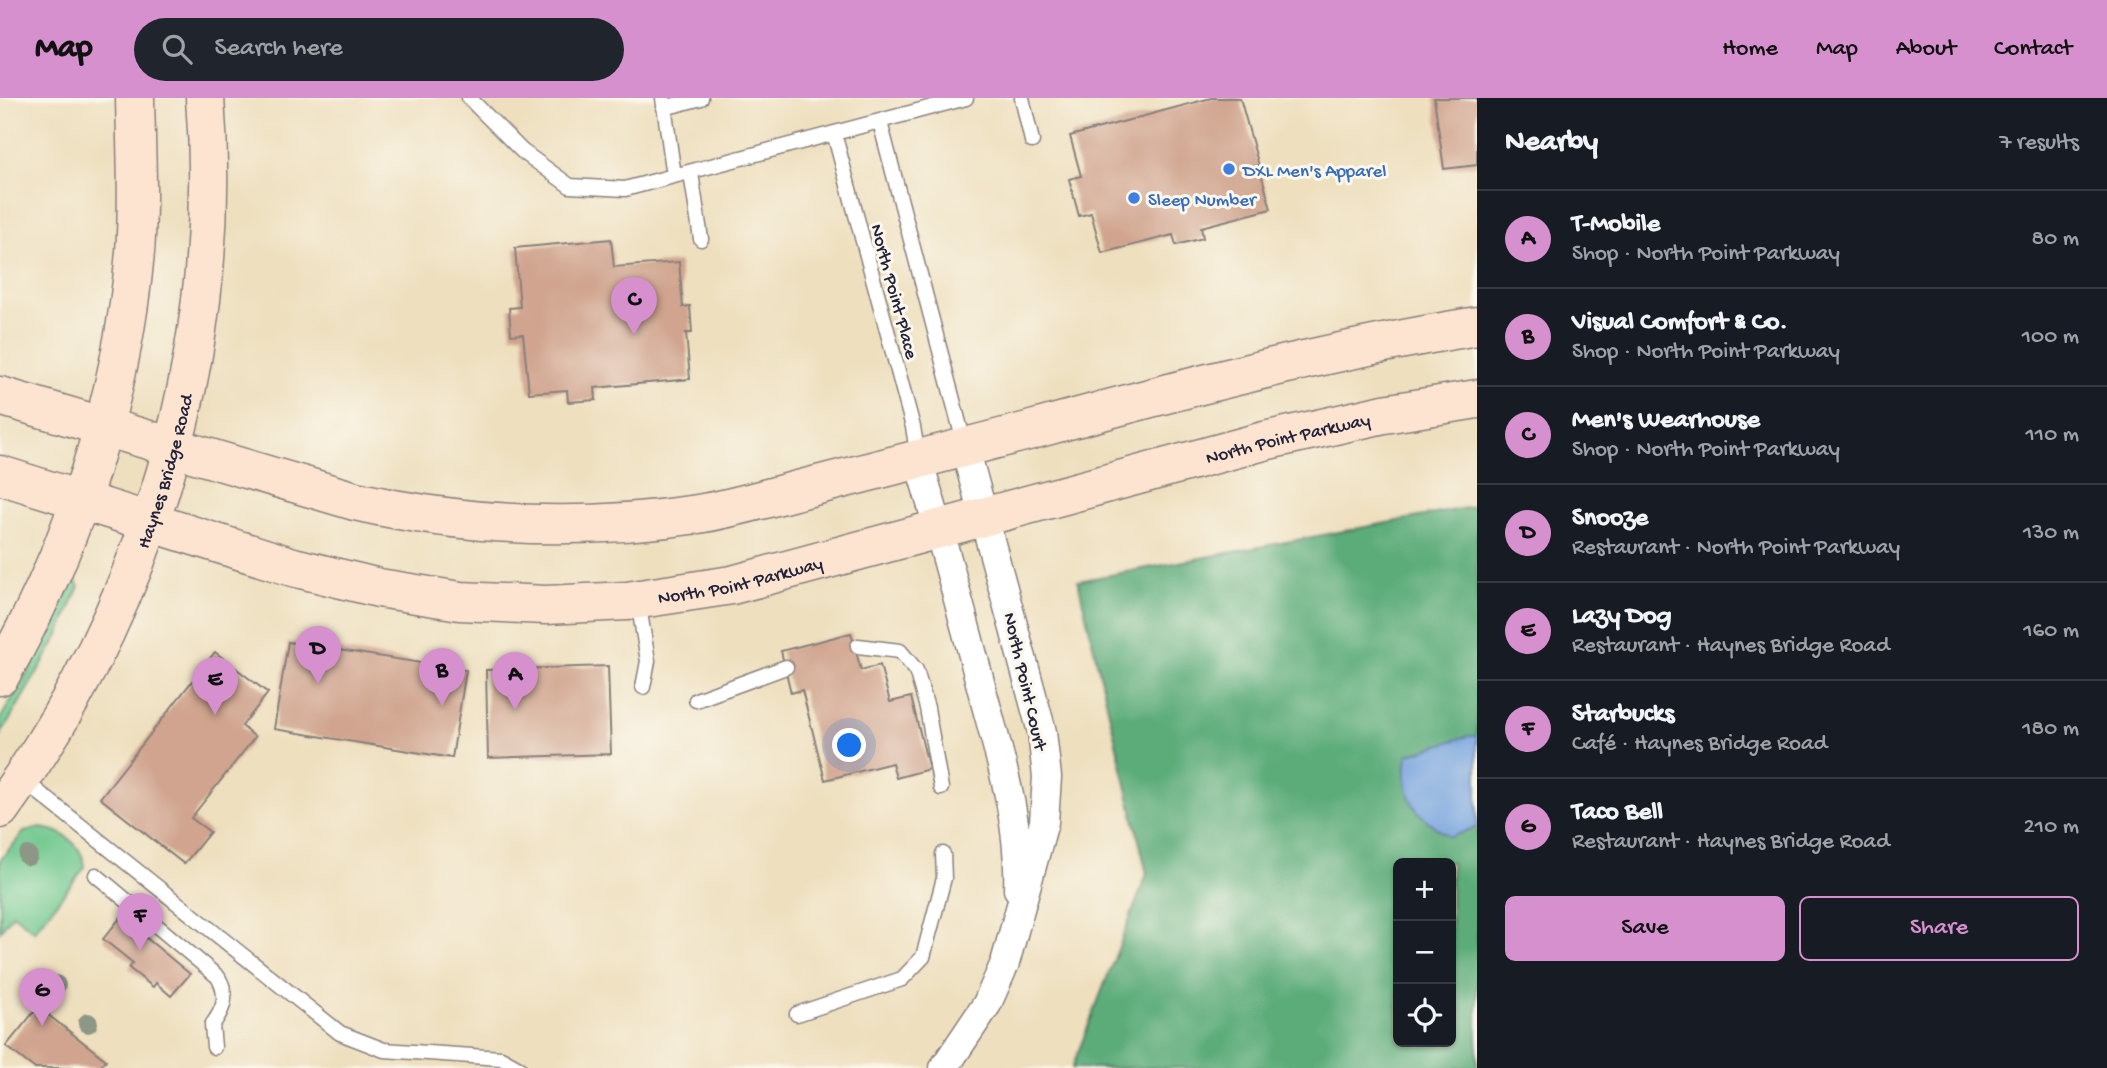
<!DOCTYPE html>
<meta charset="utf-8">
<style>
body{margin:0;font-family:"Gochi Hand",sans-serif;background:#20242c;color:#f1f3f6}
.controls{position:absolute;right:21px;bottom:21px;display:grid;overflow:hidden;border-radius:10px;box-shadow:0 2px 5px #0004}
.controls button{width:63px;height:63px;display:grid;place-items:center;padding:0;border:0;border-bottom:2px solid #363941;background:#171b24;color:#f1f3f6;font:35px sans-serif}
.you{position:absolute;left:850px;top:648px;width:24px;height:24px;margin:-18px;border:5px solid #fff;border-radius:50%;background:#1a73e8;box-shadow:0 0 0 10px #1a73e833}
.badge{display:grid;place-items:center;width:46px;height:46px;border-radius:50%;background:#d690ce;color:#111;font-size:23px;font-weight:700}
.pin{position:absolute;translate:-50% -58px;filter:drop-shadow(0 2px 4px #0008)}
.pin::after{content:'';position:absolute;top:37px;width:24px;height:21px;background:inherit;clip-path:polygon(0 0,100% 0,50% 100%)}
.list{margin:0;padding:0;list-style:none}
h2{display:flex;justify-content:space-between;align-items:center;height:91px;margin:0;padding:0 28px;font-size:30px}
h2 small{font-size:23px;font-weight:400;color:#9ea1a6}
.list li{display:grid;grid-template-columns:46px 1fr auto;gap:21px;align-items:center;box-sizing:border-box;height:98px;padding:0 28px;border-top:2px solid #363941}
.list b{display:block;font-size:26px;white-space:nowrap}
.list p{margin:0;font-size:23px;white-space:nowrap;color:#9ea1a6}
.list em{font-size:23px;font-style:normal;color:#9ea1a6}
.actions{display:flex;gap:14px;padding:21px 28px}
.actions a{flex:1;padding:16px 0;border:2px solid #d690ce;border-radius:10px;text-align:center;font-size:24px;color:#d690ce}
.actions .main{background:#d690ce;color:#111}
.icon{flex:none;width:38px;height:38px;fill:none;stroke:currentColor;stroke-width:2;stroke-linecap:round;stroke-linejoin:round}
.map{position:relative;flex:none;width:1477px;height:970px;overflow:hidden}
header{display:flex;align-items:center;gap:42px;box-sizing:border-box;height:98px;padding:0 35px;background:#d690ce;color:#111}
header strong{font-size:33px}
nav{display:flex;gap:38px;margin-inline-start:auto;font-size:24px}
.search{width:490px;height:63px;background:#20242c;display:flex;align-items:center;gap:18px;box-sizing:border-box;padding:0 24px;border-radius:38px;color:#9ea1a6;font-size:26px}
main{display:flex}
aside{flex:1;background:#171b24}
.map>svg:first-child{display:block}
.green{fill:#70c88e;stroke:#497564;stroke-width:2}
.forest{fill:#5cac79;stroke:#3f675a;stroke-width:2;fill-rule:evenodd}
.water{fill:#74a3de;stroke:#4b628c;stroke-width:2}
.building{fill:#d0a48e}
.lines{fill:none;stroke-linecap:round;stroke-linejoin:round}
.lane-casing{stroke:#88807c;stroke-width:17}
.street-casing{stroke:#88807c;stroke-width:31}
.secondary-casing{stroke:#88807c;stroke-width:41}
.lane{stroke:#fff;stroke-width:14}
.street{stroke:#fff;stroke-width:28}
.secondary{stroke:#fde4d1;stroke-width:38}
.tree{fill:#8d9786}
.shop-dot{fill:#3f7fe0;stroke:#fbf7ec;stroke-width:2.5}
.labels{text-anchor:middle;stroke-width:6;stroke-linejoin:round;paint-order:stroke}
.shop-label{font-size:19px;fill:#366cbe;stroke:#fbf7ec;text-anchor:start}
.street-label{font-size:19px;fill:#22223b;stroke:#fbf7ec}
</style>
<header>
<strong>Map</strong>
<div class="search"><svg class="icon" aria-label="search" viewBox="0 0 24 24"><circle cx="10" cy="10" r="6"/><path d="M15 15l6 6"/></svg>Search here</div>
<nav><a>Home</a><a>Map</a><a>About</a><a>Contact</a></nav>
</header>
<main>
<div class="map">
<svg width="1477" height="970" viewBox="0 0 1477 970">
<rect width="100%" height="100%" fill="#fbf7ec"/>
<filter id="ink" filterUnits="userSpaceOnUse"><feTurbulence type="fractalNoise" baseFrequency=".0143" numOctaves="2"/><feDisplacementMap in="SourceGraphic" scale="14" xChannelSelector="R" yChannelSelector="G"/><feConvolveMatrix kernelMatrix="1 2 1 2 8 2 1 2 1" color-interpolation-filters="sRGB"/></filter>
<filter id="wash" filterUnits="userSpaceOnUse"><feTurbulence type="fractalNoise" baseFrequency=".00686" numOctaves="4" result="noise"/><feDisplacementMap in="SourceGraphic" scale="28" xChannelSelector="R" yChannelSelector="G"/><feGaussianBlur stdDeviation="1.57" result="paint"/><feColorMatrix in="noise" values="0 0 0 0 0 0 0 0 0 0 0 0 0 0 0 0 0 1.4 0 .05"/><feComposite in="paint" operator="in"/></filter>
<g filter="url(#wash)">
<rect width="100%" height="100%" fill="#eedfbe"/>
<path class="green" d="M76 483 79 488 59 537 0 638V621L34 564 72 485Z
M37 730C60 730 82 745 85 769L34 833 13 816 0 833V762L24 734Z"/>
<path class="forest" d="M1477 408V970H1072L1147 776 1078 483ZM1398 765H1451V944H1398Z"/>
<path class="water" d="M1468 638H1477V729L1450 739C1414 716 1401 701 1407 657Z"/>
<g id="blocks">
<path class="building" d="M1211 0H1240L1271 111 1201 129 1203 140 1176 147 1173 137 1102 155 1091 115 1079 118 1069 81 1081 78 1070 38Z
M1434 0H1477V67L1444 71Z
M611 141 614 169 679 164 683 209 690 208 692 235H686L690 281 595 290 596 302 568 304 567 292 529 295 523 236 511 237 509 210 520 209 515 150Z
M851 535 861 572 880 567 890 604 911 599 929 671 896 680 892 665 825 682 802 592 791 595 781 553Z
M288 544 466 572 452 660 274 631Z
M215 554 268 595 242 628 255 639 191 720 210 734 184 766 100 700Z
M608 568 611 656 488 660 486 572Z
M121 819 190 876 171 898 156 885 153 889 129 870 133 865 103 841Z
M38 909 106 962 99 970H34L6 948Z"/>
</g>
</g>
<g filter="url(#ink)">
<use href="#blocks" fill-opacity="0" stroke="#88807c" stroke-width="2"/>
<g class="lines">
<defs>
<path id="lane" d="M469 0 522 53 570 88 625 91 966 0
M663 0 674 78
M1022 0 1032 43
M664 10 701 0
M880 24 965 348
M834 35 913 329 918 359
M691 75 701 141
M638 503 648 563 643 589
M858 548 900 553 916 572 927 610 941 690
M696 602 786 569
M22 681 340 935 384 952 501 960 519 970
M96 777 218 879C229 898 224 911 212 927L214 949
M797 916 902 881 923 859 944 780 943 756"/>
<path id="street" d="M918 362C942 438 962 515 982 592 999 657 1021 723 1018 791
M944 970 987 906 1005 865 1044 724 1047 679 1042 634 965 350"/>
<g id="secondary">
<path d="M0 298 355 403C468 429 583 433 698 416 736 410 773 398 810 389 883 370 956 352 1028 333 1177 292 1324 253 1477 228"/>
<path id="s1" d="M0 377 293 469 379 490 460 503 546 507 627 503 732 487 1264 343 1384 316 1477 301"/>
<path d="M0 578C73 450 122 302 135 154 139 103 136 51 135 0"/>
<path id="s2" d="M0 711C149 508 225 251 205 0"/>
</g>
</defs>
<use href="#lane" class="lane-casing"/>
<use href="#street" class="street-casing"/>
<use href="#secondary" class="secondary-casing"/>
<use href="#lane" class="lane"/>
<use href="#street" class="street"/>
<use href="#secondary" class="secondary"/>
</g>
<g class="tree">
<circle cx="28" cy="758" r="10"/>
<circle cx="56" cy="887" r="10"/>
<circle cx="88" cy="925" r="10"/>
</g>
</g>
<g class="shop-dot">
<circle cx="1229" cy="71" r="7"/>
<circle cx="1134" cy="100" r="7"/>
</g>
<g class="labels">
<g class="shop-label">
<text x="1243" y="78">DXL Men's Apparel</text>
<text x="1148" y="107">Sleep Number</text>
</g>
<g class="street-label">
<text transform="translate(896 193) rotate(75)" y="7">North Point Place</text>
<text dy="7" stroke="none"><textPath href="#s1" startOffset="1326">North Point Parkway</textPath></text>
<text dy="7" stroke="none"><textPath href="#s2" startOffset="378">Haynes Bridge Road</textPath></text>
<text dy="7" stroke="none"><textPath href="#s1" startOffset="760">North Point Parkway</textPath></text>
<text transform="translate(1027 583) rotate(77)" y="7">North Point Court</text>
</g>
</g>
</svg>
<div class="controls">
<button>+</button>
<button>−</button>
<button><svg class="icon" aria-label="locate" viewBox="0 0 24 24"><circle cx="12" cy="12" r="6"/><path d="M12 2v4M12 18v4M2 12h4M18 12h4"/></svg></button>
</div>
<div class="you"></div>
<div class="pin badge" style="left:515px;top:612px">A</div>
<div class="pin badge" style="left:442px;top:608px">B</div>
<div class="pin badge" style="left:634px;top:237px">C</div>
<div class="pin badge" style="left:318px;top:586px">D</div>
<div class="pin badge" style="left:215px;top:617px">E</div>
<div class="pin badge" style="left:140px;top:853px">F</div>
<div class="pin badge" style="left:42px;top:928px">G</div>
</div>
<aside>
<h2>Nearby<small>7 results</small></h2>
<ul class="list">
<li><span class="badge">A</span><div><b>T-Mobile</b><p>Shop · North Point Parkway</p></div><em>80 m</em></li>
<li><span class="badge">B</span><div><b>Visual Comfort &amp; Co.</b><p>Shop · North Point Parkway</p></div><em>100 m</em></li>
<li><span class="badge">C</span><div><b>Men's Wearhouse</b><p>Shop · North Point Parkway</p></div><em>110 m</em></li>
<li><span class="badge">D</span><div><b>Snooze</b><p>Restaurant · North Point Parkway</p></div><em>130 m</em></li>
<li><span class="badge">E</span><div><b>Lazy Dog</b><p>Restaurant · Haynes Bridge Road</p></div><em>160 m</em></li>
<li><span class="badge">F</span><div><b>Starbucks</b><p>Café · Haynes Bridge Road</p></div><em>180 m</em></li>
<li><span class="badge">G</span><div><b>Taco Bell</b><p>Restaurant · Haynes Bridge Road</p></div><em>210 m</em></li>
</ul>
<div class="actions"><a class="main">Save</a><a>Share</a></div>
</aside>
</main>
